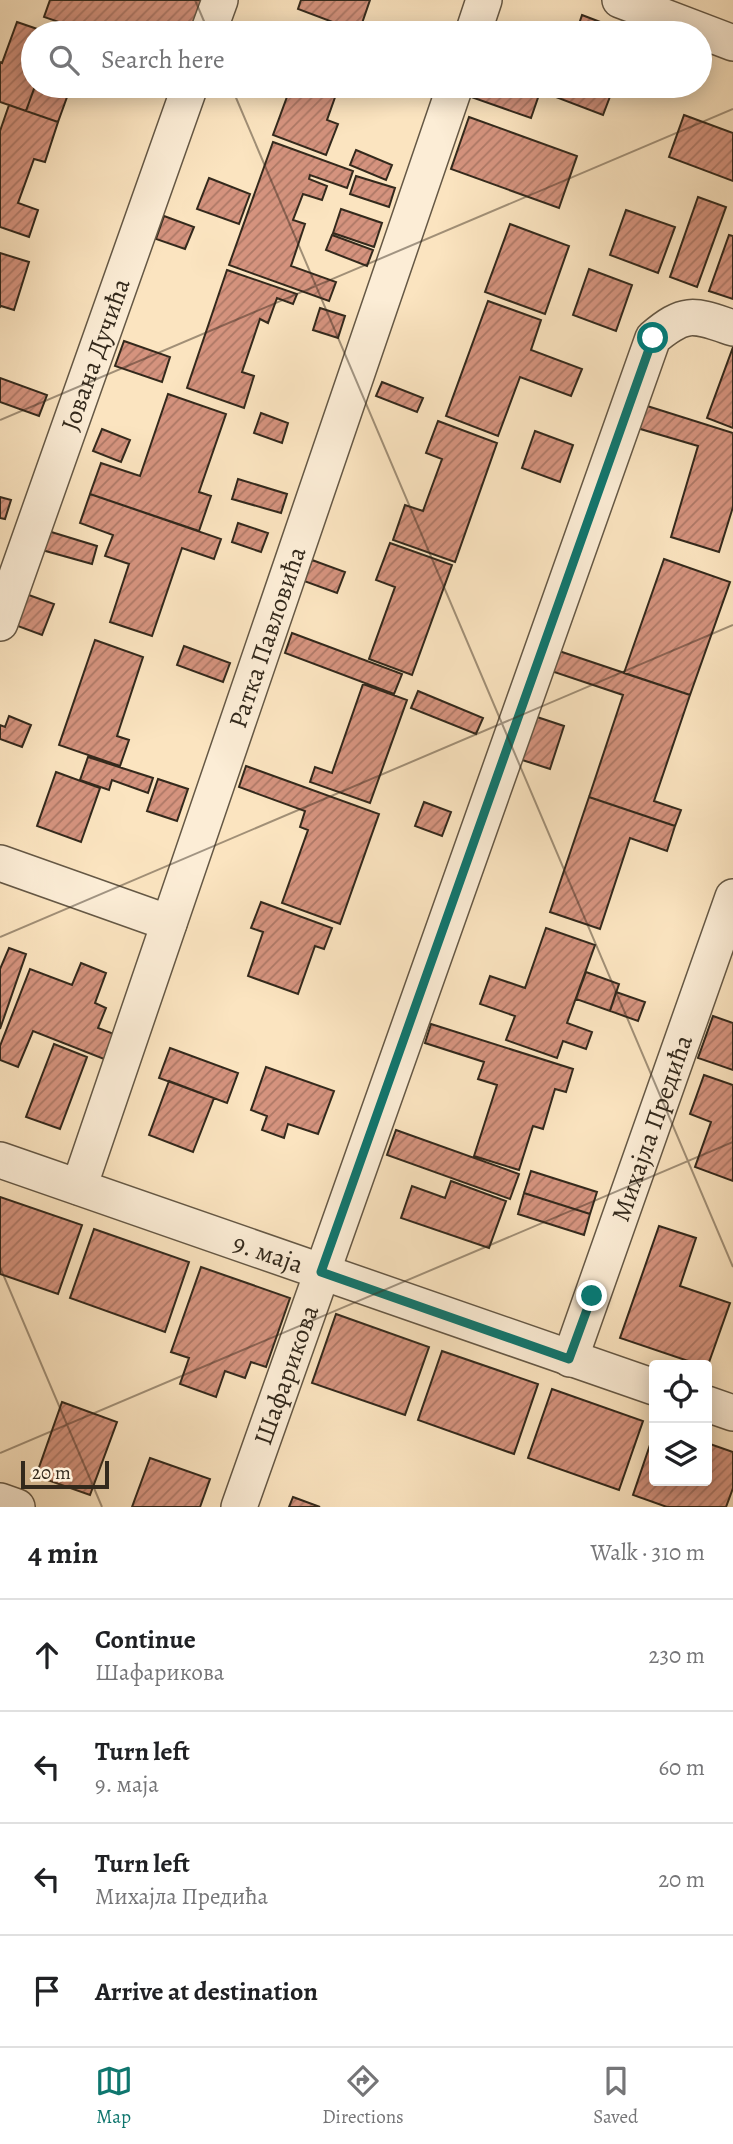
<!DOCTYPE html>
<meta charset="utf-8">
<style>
body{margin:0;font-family:Alegreya,serif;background:#f2f2f2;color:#202124}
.controls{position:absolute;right:21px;bottom:21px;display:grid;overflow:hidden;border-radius:7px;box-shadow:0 4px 18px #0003}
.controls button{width:63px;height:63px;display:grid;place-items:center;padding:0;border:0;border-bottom:2px solid #e0e0e0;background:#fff;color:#202124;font:35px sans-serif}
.scale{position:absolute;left:21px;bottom:18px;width:88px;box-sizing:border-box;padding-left:7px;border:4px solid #33291c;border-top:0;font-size:19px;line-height:24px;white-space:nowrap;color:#33291c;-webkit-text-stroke:5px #fcedd6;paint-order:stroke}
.stop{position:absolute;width:21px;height:21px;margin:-16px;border:5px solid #0f766e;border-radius:50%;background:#fff}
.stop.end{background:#0f766e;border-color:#fff;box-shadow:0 2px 7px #0008}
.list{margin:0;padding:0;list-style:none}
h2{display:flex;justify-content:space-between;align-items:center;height:91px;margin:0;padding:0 28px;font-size:30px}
h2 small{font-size:23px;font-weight:400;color:#757577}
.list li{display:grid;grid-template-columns:46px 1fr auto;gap:21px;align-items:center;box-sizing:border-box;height:112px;padding:0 28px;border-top:2px solid #e0e0e0}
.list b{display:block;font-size:26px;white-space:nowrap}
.list p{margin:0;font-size:23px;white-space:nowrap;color:#757577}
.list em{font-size:23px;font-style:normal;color:#757577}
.icon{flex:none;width:38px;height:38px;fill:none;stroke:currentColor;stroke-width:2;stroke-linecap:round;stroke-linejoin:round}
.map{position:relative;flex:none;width:733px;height:1507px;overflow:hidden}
.search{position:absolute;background:#fff;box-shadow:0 4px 18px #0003;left:21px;right:21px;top:21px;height:77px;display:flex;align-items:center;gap:18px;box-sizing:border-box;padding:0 24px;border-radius:38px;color:#757577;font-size:26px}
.sheet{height:539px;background:#fff}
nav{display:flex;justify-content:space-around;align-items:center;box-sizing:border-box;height:98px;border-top:2px solid #e0e0e0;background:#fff;font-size:19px;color:#757577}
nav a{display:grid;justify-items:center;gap:4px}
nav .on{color:#0f766e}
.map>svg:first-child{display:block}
.building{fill:url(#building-hatch);stroke:#33291c;stroke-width:2}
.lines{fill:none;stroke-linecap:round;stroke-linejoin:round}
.minor-casing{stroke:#655845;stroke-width:38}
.minor{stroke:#fcedd6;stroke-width:35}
.route{stroke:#0f766e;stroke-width:9}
.ticks{fill:none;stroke:#33291c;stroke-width:2;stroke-opacity:0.45}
.labels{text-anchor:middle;stroke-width:7;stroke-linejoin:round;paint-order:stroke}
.street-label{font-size:26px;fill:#33291c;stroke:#fcedd6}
</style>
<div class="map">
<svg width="733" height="1507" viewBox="0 0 733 1507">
<defs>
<pattern id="building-hatch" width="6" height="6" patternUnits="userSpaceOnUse" patternTransform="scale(1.75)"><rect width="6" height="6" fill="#d5937e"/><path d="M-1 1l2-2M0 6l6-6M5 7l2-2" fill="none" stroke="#ad7866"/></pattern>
</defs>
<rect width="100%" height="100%" fill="#fbe4c0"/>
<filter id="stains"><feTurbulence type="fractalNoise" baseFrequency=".00286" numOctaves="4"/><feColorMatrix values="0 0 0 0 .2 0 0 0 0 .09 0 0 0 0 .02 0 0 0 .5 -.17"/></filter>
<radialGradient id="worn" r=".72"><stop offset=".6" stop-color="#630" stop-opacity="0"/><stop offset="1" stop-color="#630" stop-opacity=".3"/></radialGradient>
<path class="building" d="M50 0H200L202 1 190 33H91L44 17Z
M301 0H370L359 32 298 9Z
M582 15 629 33H576Z
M17 22 49 33H33V86H35L26 111 0 102V62L2 63Z
M35 86H71L58 122 26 111Z
M291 86H339L327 120 338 124 326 155 273 135Z
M475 86H542L531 118 471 97Z
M556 86H614L603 115 553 96Z
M9 105 58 122 45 162 34 159 18 203 38 210 29 237 0 227V131Z
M684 115 733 133V181L669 157Z
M469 117 577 156 559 208 451 169Z
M273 142 353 171 347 188 310 175 309 179 327 186 322 200 303 194 293 220 305 224 291 266 336 282 329 301 229 265Z
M356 150 392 165 386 180 350 165Z
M356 176 395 188 389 207 350 194Z
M209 178 250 194 239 224 197 209Z
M698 197 726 207 697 287 670 277Z
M341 209 382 223 374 247 333 233Z
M626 210 675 227 658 273 610 255Z
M164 216 194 227 185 249 156 239Z
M510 224 569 246 545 314 485 292Z
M332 235 373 250 367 266 326 250Z
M729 235 733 236V299L709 291Z
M0 253 29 262 14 310 1 306 0 307Z
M589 269 632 285 616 331 573 315Z
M227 270 297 294 293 304 277 298 268 323 260 319 242 372 254 376 244 408 187 388Z
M488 301 541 320 531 350 582 369 571 396 520 377 498 436 446 416Z
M320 308 345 316 338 338 313 330Z
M124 341 170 357 162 382 115 366Z
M733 347V428L707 418Z
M0 378 47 395 39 416 0 402Z
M382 382 423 398 417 412 376 396Z
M168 394 226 414 199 492 211 496 199 531 90 494 101 463 140 476Z
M644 405 733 433V507L719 552 671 537 698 446 637 428Z
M261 413 288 423 282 443 254 433Z
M438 421 497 443 455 562 393 540 405 505 423 511 431 489 442 459 426 453Z
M102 429 130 440 121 462 93 451Z
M535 431 573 445 560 482 522 468Z
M238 479 287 494 281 513 232 499Z
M90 494 221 539 214 559 182 548 152 636 110 622 129 564 105 556 113 535 80 523Z
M0 497 11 500 5 519 0 518Z
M238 523 268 533 261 552 232 542Z
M48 531 97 546 92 564 42 550Z
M390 543 452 565 412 675 369 659 395 587 376 580Z
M664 559 730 582 690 695 624 673Z
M312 560 345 572 337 593 304 581Z
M26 594 54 604 42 635 15 625Z
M292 633 402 674 394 694 285 653Z
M95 640 143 657 117 736 129 740 120 766 59 745Z
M184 646 230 663 223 682 177 665Z
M559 651 690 695 654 801 681 810 675 826 589 797 623 695 551 671Z
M363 684 407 700 370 803 310 782 315 767 332 773Z
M418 691 483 718 476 734 411 708Z
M528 714 564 726 550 769 513 757Z
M9 716 31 725 22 747 0 739V725L5 727Z
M88 757 153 778 148 793 112 780 109 790 80 780Z
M246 766 379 814 340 924 282 903 308 830 300 827 305 811 239 787Z
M56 772 100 788 81 842 37 826Z
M158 779 188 789 177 821 147 811Z
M589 797 675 826 667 851 630 838 600 929 550 912Z
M424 802 451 812 442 836 415 826Z
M261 902 332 928 324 949 315 946 298 994 248 976 263 932 251 928Z
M546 928 595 945 567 1023 592 1032 586 1049 563 1041 557 1058 506 1040 515 1016 480 1004 490 976 525 988Z
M9 948 26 954 0 1029V969Z
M81 963 106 973 95 1003 106 1008 98 1028 114 1034 104 1059 33 1031 18 1067 0 1060V1046L30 969 72 985Z
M586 972 619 984 610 1011 576 999Z
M616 992 645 1002 638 1021 610 1011Z
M713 1016 733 1023V1070L698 1058Z
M431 1024 573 1069 566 1092 555 1089 543 1129 533 1126 519 1170 474 1156 497 1085 478 1079 484 1062 425 1043Z
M54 1044 87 1057 60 1129 26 1117Z
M170 1048 238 1073 227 1103 159 1078Z
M266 1067 334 1091 318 1134 288 1124 284 1138 262 1130 267 1116 251 1110Z
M704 1075 733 1085V1181L695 1167 711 1122 690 1114Z
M169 1081 214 1098 193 1152 149 1135Z
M396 1130 519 1174 510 1199 387 1155Z
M531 1171 597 1192 590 1214 524 1193Z
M451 1181 506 1201 489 1248 401 1218 412 1186 445 1198Z
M524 1193 590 1214 584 1235 518 1214Z
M0 1197 82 1225 58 1294 0 1274Z
M659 1226 696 1238 680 1286 730 1303 707 1368V1365H700L620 1338Z
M94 1229 189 1262 165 1332 70 1298Z
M201 1267 290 1298 266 1367 251 1362 245 1378 225 1371 216 1397 180 1384 189 1358 171 1352Z
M336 1314 429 1347 405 1415 312 1383Z
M442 1351 538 1384 514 1454 418 1420Z
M552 1389 643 1421 619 1490 528 1458Z
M62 1402 117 1422 90 1495 36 1476Z
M654 1433V1481H707V1443L733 1452V1488L726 1507H667L633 1495Z
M150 1458 210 1479 200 1507H132Z
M293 1497 320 1507H289Z"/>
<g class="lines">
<defs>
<g id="minor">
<path d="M620 0 733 43"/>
<path d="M208 33 220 0"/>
<path d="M473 33 484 0"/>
<path id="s1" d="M0 623 190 86"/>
<path d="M0 863 169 923"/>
<path id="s2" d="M0 1160 654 1387"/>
<path id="s3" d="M79 1187 455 86"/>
<path id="s4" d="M570 1359 733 897"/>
<path d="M707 1404 733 1413"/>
<path d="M0 1501 17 1507"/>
<path id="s5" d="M239 1507 653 338C686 310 694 315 733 328"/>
</g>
</defs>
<use href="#minor" class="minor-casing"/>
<use href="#minor" class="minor"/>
</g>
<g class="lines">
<path class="route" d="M592 1296 569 1359 321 1272 653 338"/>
</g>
<path class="ticks" d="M195 0 209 33M231 86 733 1267M0 420 733 109M0 937 733 625M0 1267 102 1507M0 1453 733 1142"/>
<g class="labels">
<g class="street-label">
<text dy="9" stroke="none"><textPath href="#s1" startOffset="285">Јована Дучића</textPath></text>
<text dy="9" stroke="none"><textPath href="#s3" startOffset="581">Ратка Павловића</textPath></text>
<text dy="9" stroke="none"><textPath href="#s4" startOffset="245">Михајла Предића</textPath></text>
<text dy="9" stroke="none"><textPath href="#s2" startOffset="284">9. маја</textPath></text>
<text dy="9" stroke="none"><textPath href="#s5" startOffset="140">Шафарикова</textPath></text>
</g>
</g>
<rect width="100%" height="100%" filter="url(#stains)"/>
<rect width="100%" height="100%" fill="url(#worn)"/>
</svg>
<div class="controls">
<button><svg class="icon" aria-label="locate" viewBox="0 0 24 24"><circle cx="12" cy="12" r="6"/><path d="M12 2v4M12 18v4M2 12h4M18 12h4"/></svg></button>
<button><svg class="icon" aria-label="layers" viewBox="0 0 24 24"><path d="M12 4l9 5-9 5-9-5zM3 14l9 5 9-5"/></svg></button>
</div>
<div class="scale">20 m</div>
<div class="stop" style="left:653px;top:338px"></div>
<div class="stop end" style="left:592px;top:1296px"></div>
<div class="search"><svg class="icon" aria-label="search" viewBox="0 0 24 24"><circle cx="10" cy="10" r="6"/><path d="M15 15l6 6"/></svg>Search here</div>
</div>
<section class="sheet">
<h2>4 min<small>Walk · 310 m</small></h2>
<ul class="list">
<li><svg class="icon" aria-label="ahead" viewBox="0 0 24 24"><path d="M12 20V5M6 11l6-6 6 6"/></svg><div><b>Continue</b><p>Шафарикова</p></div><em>230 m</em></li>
<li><svg class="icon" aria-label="left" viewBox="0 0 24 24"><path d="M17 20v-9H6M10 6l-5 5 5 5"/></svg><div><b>Turn left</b><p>9. маја</p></div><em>60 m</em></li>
<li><svg class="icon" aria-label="left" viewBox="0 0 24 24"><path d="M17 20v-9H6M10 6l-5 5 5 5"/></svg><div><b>Turn left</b><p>Михајла Предића</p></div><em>20 m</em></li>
<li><svg class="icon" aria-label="arrive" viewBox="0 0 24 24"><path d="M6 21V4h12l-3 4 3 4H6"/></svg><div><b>Arrive at destination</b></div></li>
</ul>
</section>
<nav>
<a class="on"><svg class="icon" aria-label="map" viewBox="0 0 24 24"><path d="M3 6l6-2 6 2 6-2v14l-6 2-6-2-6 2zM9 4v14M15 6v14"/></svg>Map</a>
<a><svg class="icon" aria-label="directions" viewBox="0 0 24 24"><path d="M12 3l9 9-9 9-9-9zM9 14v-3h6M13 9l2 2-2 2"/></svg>Directions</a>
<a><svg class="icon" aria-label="saved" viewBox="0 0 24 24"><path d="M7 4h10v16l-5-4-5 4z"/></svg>Saved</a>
</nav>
